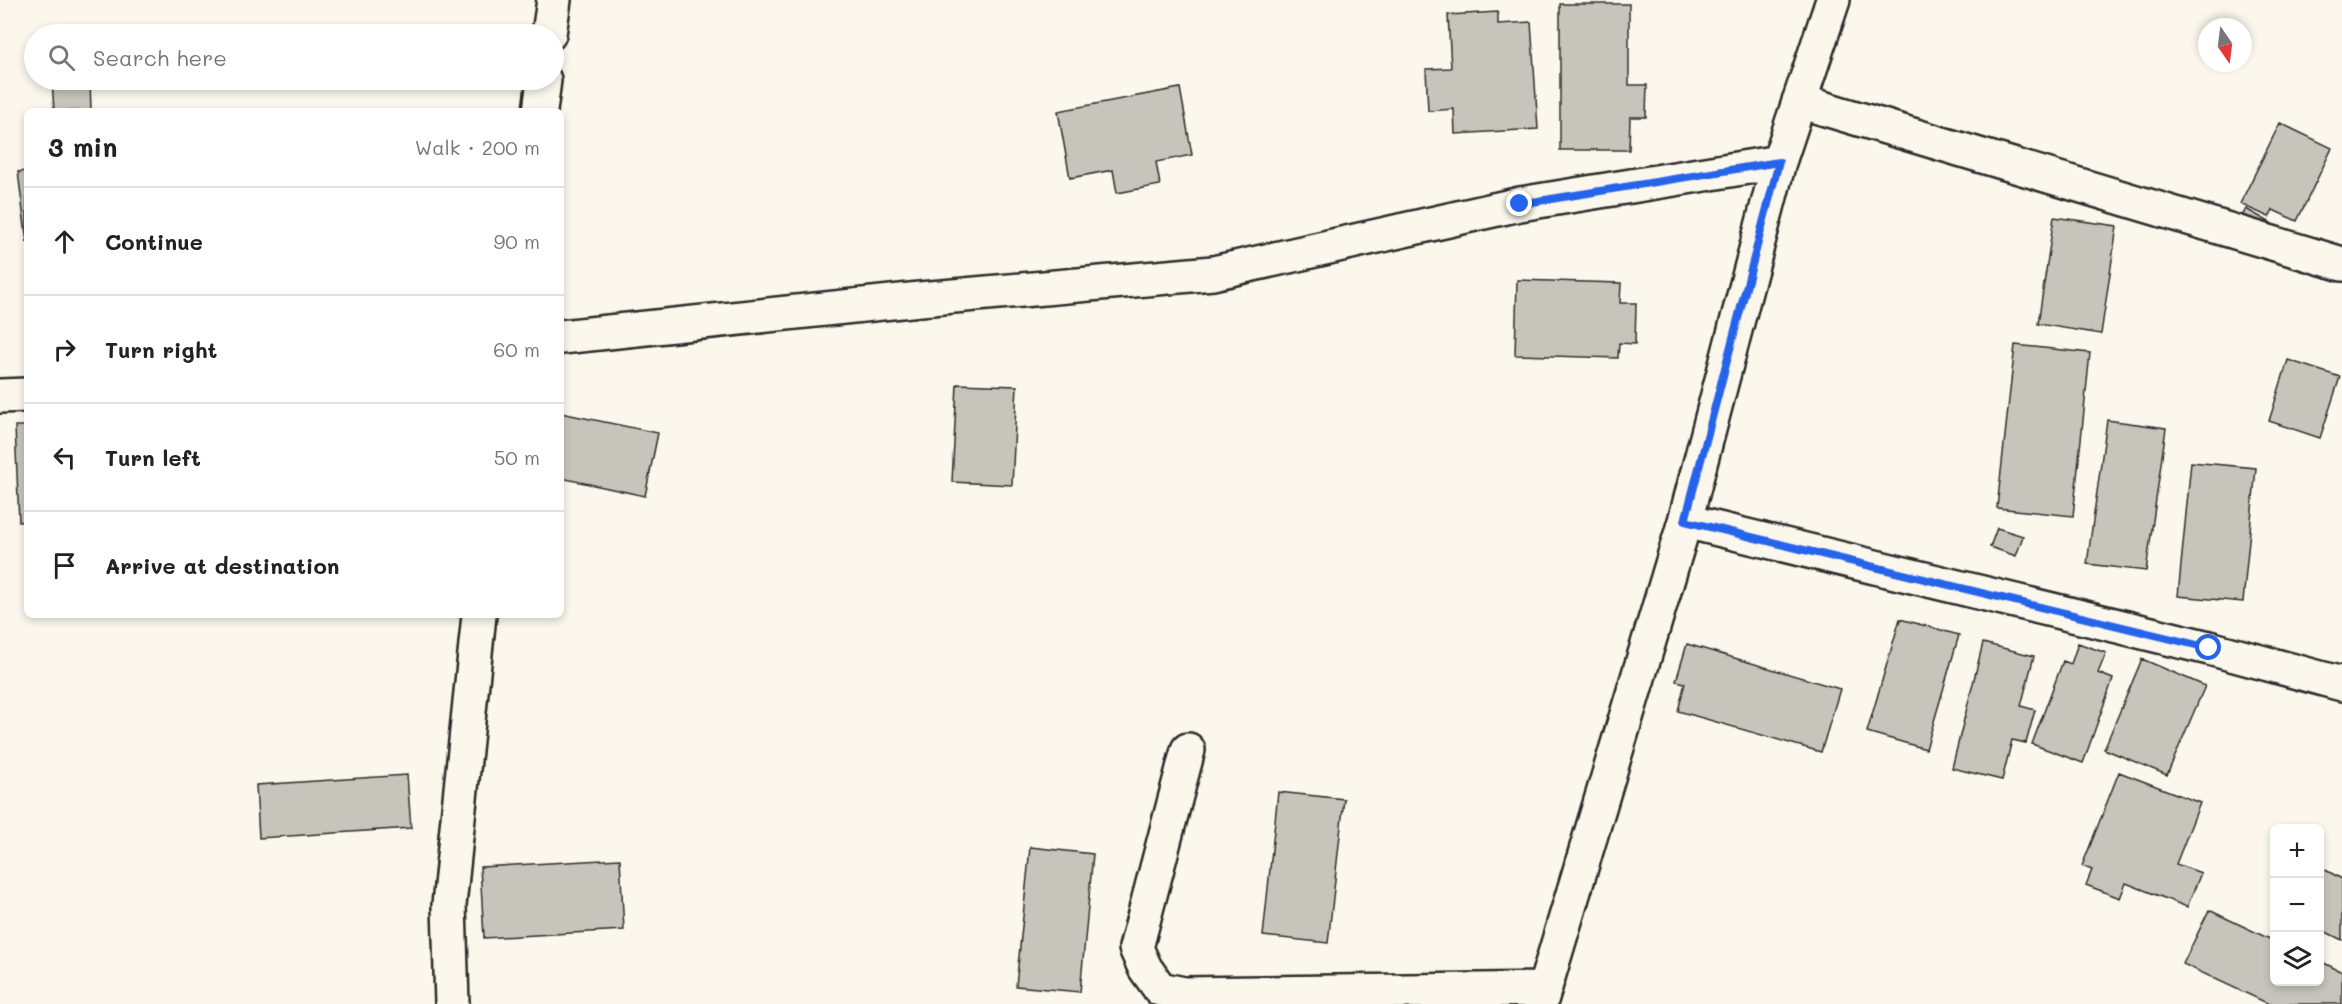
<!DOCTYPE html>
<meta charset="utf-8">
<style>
body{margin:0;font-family:Mali,sans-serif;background:#f2f2f2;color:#222}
.controls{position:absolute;right:18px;bottom:18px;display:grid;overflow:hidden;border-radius:9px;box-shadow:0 3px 9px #0003}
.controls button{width:54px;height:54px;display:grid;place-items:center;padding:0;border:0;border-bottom:2px solid #e0e0e0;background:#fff;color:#222;font:30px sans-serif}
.compass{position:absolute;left:2198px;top:18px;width:54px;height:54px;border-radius:50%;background:#fff;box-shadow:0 3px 9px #0003;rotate:166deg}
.stop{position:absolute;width:18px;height:18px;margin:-14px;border:4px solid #2563eb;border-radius:50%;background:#fff}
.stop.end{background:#2563eb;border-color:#fff;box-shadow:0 2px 6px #0008}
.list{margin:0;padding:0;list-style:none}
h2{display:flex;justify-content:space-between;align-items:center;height:78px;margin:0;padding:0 24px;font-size:26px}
h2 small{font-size:20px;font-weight:400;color:#767676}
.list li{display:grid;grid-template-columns:39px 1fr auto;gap:18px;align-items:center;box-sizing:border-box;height:108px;padding:0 24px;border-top:2px solid #e0e0e0}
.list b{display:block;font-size:22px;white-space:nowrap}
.list em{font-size:20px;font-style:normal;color:#767676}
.icon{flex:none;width:33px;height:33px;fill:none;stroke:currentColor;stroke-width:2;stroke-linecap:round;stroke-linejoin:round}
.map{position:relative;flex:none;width:2342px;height:1004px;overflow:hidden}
.search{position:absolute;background:#fff;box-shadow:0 3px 9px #0003;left:24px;top:24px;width:540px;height:66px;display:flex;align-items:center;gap:15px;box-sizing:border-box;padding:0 21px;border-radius:33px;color:#767676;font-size:22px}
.panel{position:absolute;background:#fff;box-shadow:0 3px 9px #0003;left:24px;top:108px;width:540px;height:510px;border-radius:9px}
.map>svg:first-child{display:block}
.building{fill:#c7c4bc;stroke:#2b2b2b;stroke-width:1.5}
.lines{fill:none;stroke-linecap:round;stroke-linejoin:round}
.minor-casing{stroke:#2b2b2b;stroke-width:38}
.minor{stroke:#fbf7ec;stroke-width:33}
.route{stroke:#2563eb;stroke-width:8}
</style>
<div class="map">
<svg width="2342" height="1004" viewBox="0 0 2342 1004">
<rect width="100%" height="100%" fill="#fbf7ec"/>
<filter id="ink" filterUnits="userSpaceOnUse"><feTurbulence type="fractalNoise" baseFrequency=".0167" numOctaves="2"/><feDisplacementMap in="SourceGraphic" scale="12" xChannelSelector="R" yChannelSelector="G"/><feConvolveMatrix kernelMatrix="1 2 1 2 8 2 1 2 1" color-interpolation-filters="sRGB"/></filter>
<g filter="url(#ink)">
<path class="building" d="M1560 4H1629V85H1647L1646 117H1630L1629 150H1560Z
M1498 12V24L1531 22 1538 129 1455 134 1454 109 1428 111 1426 69 1451 68 1448 15Z
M52 80H90L91 111H54Z
M1180 88 1192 155 1156 162 1160 185 1117 193 1113 170 1070 178 1058 111Z
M2280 123 2332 148 2297 221 2273 210 2269 217 2240 204Z
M27 171V243L18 172Z
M2246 209 2271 223 2264 235 2239 222Z
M2054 217 2117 226 2101 334 2038 324Z
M1517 280 1621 283 1620 303H1636L1635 344 1619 343 1618 358 1515 355Z
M2015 345 2090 353 2073 516 1997 508Z
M2288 360 2340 377 2320 438 2269 421Z
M957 384 1017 386 1012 485 952 482Z
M561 413 658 433 645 496 561 478Z
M2107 420 2166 428 2146 571 2087 564Z
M15 426H27V521L19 522Z
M2191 462 2256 468 2243 602 2178 596Z
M1997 528 2023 536 2016 556 1990 547Z
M1900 619 1959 635 1926 749 1867 732Z
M1983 643 2034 656 2021 706 2035 710 2026 743 2012 740 2002 780 1952 768Z
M2078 643 2106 653 2098 673 2113 679 2083 763 2032 744 2063 661 2071 664Z
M1687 644 1840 689 1821 752 1678 711 1685 683 1676 681Z
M2142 659 2205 686 2167 775 2104 749Z
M2119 772 2200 803 2176 864 2201 873 2187 907 2126 883 2120 898 2086 885 2092 870 2082 866Z
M407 775 411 828 259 838 256 785Z
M1278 792 1344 799 1328 943 1263 936Z
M1030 847 1093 854 1080 992 1016 986Z
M620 859 624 930 484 938 480 867Z
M2320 867 2342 879V940L2320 929Z
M2209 910 2274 941V982H2320V961L2342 972V1004H2269L2183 964Z"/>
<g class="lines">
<defs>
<path id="minor" d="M549 34 554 0
M1799 101 2342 264
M540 111 544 80
M561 337 920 299 1213 273 1520 204 1779 162
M0 396 27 395
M1685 521 2209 648 2342 684
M1188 750 1136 948 1145 968 1160 989 1184 994 1544 989
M452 1004 449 905 479 615
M1540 1004 1685 521 1779 162 1833 0"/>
</defs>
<use href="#minor" class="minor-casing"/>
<use href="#minor" class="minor"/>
</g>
</g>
<g class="lines" filter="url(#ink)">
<path class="route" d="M1520 204 1779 162 1685 521 2209 648"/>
</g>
</svg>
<div class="controls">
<button>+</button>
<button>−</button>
<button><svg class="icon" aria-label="layers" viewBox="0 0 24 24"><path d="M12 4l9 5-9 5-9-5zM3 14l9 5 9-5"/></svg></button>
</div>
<svg class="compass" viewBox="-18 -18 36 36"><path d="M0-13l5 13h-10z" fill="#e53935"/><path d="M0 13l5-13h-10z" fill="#767676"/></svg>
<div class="stop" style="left:2209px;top:648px"></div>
<div class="stop end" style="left:1520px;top:204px"></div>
<div class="search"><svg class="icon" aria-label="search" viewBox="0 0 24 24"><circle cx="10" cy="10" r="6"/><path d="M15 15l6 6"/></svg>Search here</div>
<section class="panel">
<h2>3 min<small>Walk · 200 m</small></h2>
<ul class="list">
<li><svg class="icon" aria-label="ahead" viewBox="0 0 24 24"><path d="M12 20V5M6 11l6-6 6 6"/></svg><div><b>Continue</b></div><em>90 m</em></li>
<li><svg class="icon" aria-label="right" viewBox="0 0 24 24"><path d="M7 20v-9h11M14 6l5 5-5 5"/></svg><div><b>Turn right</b></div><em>60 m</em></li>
<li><svg class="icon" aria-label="left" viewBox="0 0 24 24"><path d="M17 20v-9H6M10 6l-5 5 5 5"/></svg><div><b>Turn left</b></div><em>50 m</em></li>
<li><svg class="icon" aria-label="arrive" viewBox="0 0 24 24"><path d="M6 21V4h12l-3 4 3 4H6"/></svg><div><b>Arrive at destination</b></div></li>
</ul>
</section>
</div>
